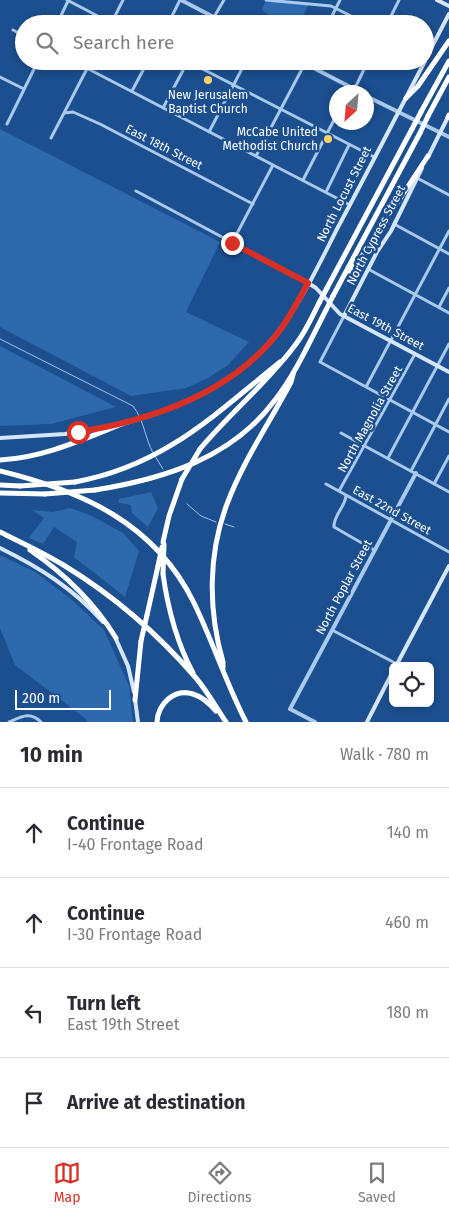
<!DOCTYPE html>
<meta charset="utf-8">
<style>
body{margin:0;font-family:"Fira Sans",sans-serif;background:#f2f2f3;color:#2b2b33}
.controls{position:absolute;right:15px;bottom:15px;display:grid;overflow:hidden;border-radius:8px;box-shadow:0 2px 8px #0003}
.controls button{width:45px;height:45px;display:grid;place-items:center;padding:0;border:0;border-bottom:1px solid #e1e1e2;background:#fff;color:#2b2b33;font:25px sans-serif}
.compass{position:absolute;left:329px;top:85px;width:45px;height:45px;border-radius:50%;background:#fff;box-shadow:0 2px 8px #0003;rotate:206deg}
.scale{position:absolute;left:15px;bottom:12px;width:96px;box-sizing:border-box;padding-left:5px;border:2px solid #fff;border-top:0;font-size:14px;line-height:18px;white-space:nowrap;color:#fff;-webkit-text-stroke:4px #1b4f8f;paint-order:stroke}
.stop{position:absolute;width:15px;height:15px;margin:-11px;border:4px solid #d93025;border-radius:50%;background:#fff}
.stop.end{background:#d93025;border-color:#fff;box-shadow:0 1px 5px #0008}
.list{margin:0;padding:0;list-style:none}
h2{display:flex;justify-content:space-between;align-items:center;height:65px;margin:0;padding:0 20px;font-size:21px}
h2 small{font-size:16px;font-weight:400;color:#7c7c81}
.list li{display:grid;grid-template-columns:32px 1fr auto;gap:15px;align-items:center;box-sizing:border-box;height:90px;padding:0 20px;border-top:1px solid #e1e1e2}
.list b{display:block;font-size:19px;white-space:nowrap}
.list p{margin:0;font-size:16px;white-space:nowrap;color:#7c7c81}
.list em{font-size:16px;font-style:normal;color:#7c7c81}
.icon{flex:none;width:28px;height:28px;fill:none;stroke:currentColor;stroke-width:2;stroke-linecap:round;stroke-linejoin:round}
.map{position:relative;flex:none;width:449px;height:722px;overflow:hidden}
.search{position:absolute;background:#fff;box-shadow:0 2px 8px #0003;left:15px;right:15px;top:15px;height:55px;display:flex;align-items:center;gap:12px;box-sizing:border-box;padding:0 18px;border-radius:28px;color:#7c7c81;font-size:19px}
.sheet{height:425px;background:#fff}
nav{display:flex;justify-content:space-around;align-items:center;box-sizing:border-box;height:70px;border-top:1px solid #e1e1e2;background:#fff;font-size:14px;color:#7c7c81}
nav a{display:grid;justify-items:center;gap:2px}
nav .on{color:#d93025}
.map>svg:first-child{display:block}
.green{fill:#2e69ad}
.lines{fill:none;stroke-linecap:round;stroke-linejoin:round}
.stream{stroke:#9cc4f0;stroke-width:1}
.minor{stroke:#a9c9ee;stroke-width:3}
.tertiary{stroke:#a9c9ee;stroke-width:4}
.secondary{stroke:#d6e6fa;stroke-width:4}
.motorway{stroke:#fff;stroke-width:5}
.motorway-bridge{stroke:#fff;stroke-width:5}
.route{stroke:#d93025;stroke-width:6}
.poi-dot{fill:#ffd166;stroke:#1b4f8f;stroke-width:2}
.labels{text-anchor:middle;stroke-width:5;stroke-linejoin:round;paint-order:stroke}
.poi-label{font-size:12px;fill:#fff;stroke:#1b4f8f}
.street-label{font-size:12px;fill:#fff;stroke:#1b4f8f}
</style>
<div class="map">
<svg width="449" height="722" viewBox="0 0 449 722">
<rect width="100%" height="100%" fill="#1b4f8f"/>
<path class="green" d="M266 0 309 4 299 24H282L262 10Z
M0 129 220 242 186 312 249 342 228 365 208 378 186 388 131 396 0 327Z
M0 346 116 407 51 424 0 426Z
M151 492 158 508 148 527 132 513 131 505 119 503V499Z
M70 508 90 515 123 533 139 551 125 597 74 557 77 542 54 527 43 544 29 538 44 518 32 510 53 512Z
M0 555 35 572 71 599 104 630 129 686 133 722H87L86 719 15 665 0 628Z"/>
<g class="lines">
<path class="stream" d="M0 339 133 406C144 420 145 438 153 453
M155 456 163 469
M187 504 201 516 216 522
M225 524 234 527"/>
<path class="minor" d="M67 0 113 24
M266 0 331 6 367 24
M214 17 224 0
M57 24 68 1
M111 24 123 0
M168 24 180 0
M208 24 212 16
M328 24 340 0
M387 24 399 0
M13 30 24 36
M73 61 350 205
M187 61 374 157
M0 77 24 89
M132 91 148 61
M349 92 357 84 368 61
M163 108 188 61
M64 113 73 112 100 124 253 204
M7 124 38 61
M209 132 246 61
M51 138 91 61
M256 156 302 69 309 61
M417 178 449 195
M303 180 336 116
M136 191 308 283
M326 192 349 145
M394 224 449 254
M232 243 273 165
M368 269 449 313
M439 307 449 288
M344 316 320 362 449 432
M366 387 449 231
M341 433 449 492
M388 458 449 344
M411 471 449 399
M326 484 449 552
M434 484 449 456
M339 491 415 354
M346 496C345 507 333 516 334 527L374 550
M332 630 397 664
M9 722C21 717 30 711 41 722"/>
<path class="tertiary" d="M181 0 227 24
M300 61 360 92
M366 96 449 137
M315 722 290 709 416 473"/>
<path class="secondary" d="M437 0 449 6
M425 60 449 14
M428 157 448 117
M308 283 316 288 340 314 449 372
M344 316 377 252 391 231 422 168
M126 423C172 409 218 391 253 359 292 324 314 274 337 229 367 173 396 117 425 61
M0 438 65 434 114 425
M0 548C39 567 74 589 103 622
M115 637 128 666 134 692
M396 666 449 566
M135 699 138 722
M367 722 393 671"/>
<path class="motorway" d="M406 98 418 86 449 41
M421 112 449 61
M428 116 449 77
M448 117 449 115
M348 274 359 261 428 156
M327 288 412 129
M333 296 420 133
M200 449C230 413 268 382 296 344 306 331 312 317 319 303
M0 460C44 458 86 438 127 422
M0 471C82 491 155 523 194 603 213 642 226 683 246 722
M75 482C163 466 213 416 280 362
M0 485 20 486
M95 490C164 479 232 458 275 400 296 373 310 341 326 310
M0 493 45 494
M0 532C22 543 44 553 65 566 114 596 158 634 196 678 207 691 216 707 226 722
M163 542 169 516 182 479
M30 550C65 574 94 602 116 638
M163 574C168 610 176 641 193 673
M147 615 158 566
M223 668V662C208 610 208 554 227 504 243 461 270 422 291 382L294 371
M135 700 141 641
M157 722C158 704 174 688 193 694 203 697 210 704 216 711"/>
<path class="motorway-bridge" d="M412 129 421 112
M420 133 428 116
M319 303 327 288
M326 310 333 296
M182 479 200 449
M20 486 75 482
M45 494 95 490
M158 566 162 547
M163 574 164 544
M141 641 147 615"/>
</g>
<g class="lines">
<path class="route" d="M78 432C153 420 233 393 281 329 291 314 300 298 308 283L232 243"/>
</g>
<g class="poi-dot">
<circle cx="208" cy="80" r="5"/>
<circle cx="328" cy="139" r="5"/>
</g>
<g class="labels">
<g class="poi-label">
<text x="208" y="99">New Jerusalem<tspan x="208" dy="14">Baptist Church</tspan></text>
<text x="318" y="136" text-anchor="end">McCabe United<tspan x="318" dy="14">Methodist Church</tspan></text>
</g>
<g class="street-label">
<text transform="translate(164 147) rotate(27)" y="4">East 18th Street</text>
<text transform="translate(344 194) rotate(-63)" y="4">North Locust Street</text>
<text transform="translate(376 235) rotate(-62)" y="4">North Cypress Street</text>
<text transform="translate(386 327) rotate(28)" y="4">East 19th Street</text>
<text transform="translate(370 419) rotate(-61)" y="4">North Magnolia Street</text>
<text transform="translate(392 510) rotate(29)" y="4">East 22nd Street</text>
<text transform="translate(344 587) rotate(-62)" y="4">North Poplar Street</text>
</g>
</g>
</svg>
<div class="controls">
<button><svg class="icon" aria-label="locate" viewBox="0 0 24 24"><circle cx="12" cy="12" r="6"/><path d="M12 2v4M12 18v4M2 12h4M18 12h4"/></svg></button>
</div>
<svg class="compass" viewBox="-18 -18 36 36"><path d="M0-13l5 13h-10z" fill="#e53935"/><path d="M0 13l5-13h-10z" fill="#7c7c81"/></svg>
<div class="scale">200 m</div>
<div class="stop" style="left:78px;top:432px"></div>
<div class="stop end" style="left:232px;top:243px"></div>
<div class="search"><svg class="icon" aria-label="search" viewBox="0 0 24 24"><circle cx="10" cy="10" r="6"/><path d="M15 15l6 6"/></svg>Search here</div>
</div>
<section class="sheet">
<h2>10 min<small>Walk · 780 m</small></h2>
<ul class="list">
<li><svg class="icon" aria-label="ahead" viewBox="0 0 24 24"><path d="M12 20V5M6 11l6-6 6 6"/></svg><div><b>Continue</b><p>I-40 Frontage Road</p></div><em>140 m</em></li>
<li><svg class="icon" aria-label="ahead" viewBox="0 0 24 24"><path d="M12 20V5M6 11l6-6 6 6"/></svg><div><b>Continue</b><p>I-30 Frontage Road</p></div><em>460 m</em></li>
<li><svg class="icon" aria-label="left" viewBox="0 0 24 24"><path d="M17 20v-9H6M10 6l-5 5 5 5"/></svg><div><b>Turn left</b><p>East 19th Street</p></div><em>180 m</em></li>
<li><svg class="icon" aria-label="arrive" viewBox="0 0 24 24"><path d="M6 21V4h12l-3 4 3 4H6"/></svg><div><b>Arrive at destination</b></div></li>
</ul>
</section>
<nav>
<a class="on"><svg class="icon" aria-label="map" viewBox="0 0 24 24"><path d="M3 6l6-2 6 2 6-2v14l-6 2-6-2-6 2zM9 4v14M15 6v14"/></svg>Map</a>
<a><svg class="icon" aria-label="directions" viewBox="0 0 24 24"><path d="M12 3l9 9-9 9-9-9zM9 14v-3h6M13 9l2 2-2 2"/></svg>Directions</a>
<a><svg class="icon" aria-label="saved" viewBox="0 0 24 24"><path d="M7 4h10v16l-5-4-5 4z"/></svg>Saved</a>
</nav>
